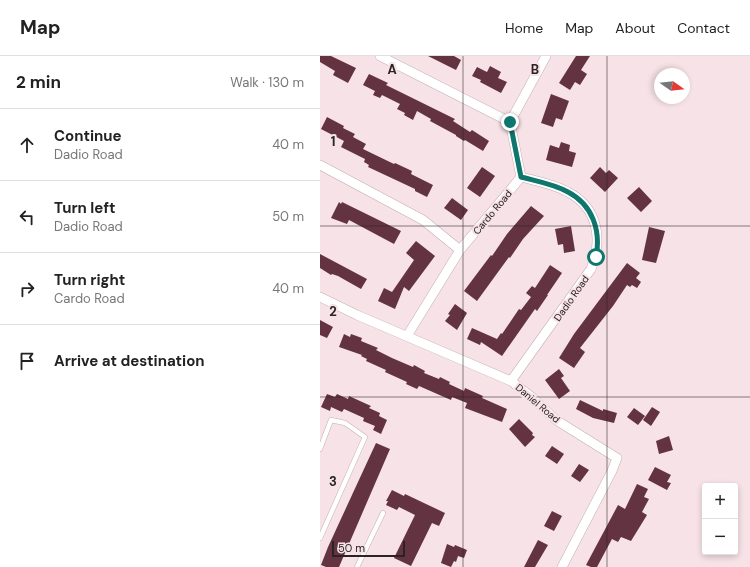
<!DOCTYPE html>
<meta charset="utf-8">
<style>
body{margin:0;font-family:"DM Sans",sans-serif;background:#f6f6f6;color:#222}
.controls{position:absolute;right:12px;bottom:12px;display:grid;overflow:hidden;border-radius:4px;box-shadow:0 2px 6px #0003}
.controls button{width:36px;height:36px;display:grid;place-items:center;padding:0;border:0;border-bottom:1px solid #e0e0e0;background:#fff;color:#222;font:20px sans-serif}
.compass{position:absolute;left:334px;top:12px;width:36px;height:36px;border-radius:50%;background:#fff;box-shadow:0 2px 6px #0003;rotate:104deg}
.scale{position:absolute;left:12px;bottom:10px;width:73px;box-sizing:border-box;padding-left:4px;border:2px solid #2a2325;border-top:0;font-size:11px;line-height:14px;white-space:nowrap;color:#2a2325;-webkit-text-stroke:3px #f6e2e7;paint-order:stroke}
.stop{position:absolute;width:12px;height:12px;margin:-9px;border:3px solid #0f766e;border-radius:50%;background:#fff}
.stop.end{background:#0f766e;border-color:#fff;box-shadow:0 1px 4px #0008}
.list{margin:0;padding:0;list-style:none}
h2{display:flex;justify-content:space-between;align-items:center;height:52px;margin:0;padding:0 16px;font-size:17px}
h2 small{font-size:13px;font-weight:400;color:#767676}
.list li{display:grid;grid-template-columns:26px 1fr auto;gap:12px;align-items:center;box-sizing:border-box;height:72px;padding:0 16px;border-top:1px solid #e0e0e0}
.list b{display:block;font-size:15px;white-space:nowrap}
.list p{margin:0;font-size:13px;white-space:nowrap;color:#767676}
.list em{font-size:13px;font-style:normal;color:#767676}
.icon{flex:none;width:22px;height:22px;fill:none;stroke:currentColor;stroke-width:2;stroke-linecap:round;stroke-linejoin:round}
.map{position:relative;flex:none;width:430px;height:511px;overflow:hidden}
header{display:flex;align-items:center;gap:24px;box-sizing:border-box;height:56px;padding:0 20px;background:#fff;border-bottom:1px solid #e0e0e0}
header strong{font-size:19px}
nav{display:flex;gap:22px;margin-inline-start:auto;font-size:14px}
main{display:flex}
aside{flex:1;background:#fff}
.map>svg:first-child{display:block}
.building{fill:#643341}
.lines{fill:none;stroke-linecap:round;stroke-linejoin:round}
.service-casing{stroke:#c2b0b4;stroke-width:5.5}
.minor-casing{stroke:#c2b0b4;stroke-width:10}
.service{stroke:#fff;stroke-width:4.5}
.minor{stroke:#fff;stroke-width:9}
.route{stroke:#0f766e;stroke-width:5}
.grid{fill:none;stroke:#2a2325;stroke-width:1;stroke-opacity:0.55}
.labels{text-anchor:middle;stroke-width:4;stroke-linejoin:round;paint-order:stroke}
.street-label{font-size:10px;fill:#2a2325;stroke:#f6e2e7}
.grid-label{font-size:13px;text-anchor:middle;font-weight:bold;fill:#2a2325;stroke:#f6e2e7;stroke-width:4;stroke-linejoin:round;paint-order:stroke}
</style>
<header>
<strong>Map</strong>
<nav><a>Home</a><a>Map</a><a>About</a><a>Contact</a></nav>
</header>
<main>
<aside>
<h2>2 min<small>Walk · 130 m</small></h2>
<ul class="list">
<li><svg class="icon" aria-label="ahead" viewBox="0 0 24 24"><path d="M12 20V5M6 11l6-6 6 6"/></svg><div><b>Continue</b><p>Dadio Road</p></div><em>40 m</em></li>
<li><svg class="icon" aria-label="left" viewBox="0 0 24 24"><path d="M17 20v-9H6M10 6l-5 5 5 5"/></svg><div><b>Turn left</b><p>Dadio Road</p></div><em>50 m</em></li>
<li><svg class="icon" aria-label="right" viewBox="0 0 24 24"><path d="M7 20v-9h11M14 6l5 5-5 5"/></svg><div><b>Turn right</b><p>Cardo Road</p></div><em>40 m</em></li>
<li><svg class="icon" aria-label="arrive" viewBox="0 0 24 24"><path d="M6 21V4h12l-3 4 3 4H6"/></svg><div><b>Arrive at destination</b></div></li>
</ul>
</aside>
<div class="map">
<svg width="430" height="511" viewBox="0 0 430 511">
<rect width="100%" height="100%" fill="#f6e2e7"/>
<path class="building" d="M0 0H11L36 12 28 27 13 19 15 15 0 6Z
M108 0H134L141 4 136 14Z
M256 0H270L261 14 267 18 260 29 255 26 250 34 239 27Z
M170 10 181 16 178 22 187 26 181 37 160 26 161 24 152 20 157 11 167 16Z
M49 18 68 27 66 29 135 63 133 65 150 76 152 74 169 85 163 95 145 84 144 85 136 80V79L110 65 111 63 97 55 93 64 84 59 85 57 77 53 80 48 62 39 60 42 53 39 55 35 43 29Z
M231 38 249 45 242 64 236 62 233 71 221 67Z
M7 61 24 70 23 72 35 78 33 81 46 88 43 93 74 108 75 107 92 115 91 118 113 129 107 141 95 135V133L48 111 49 109 44 106 45 103 21 91 24 85 1 73Z
M241 86 250 89 249 95 256 97 252 111 226 104 230 89 239 92Z
M162 111 175 120 160 141 147 132Z
M280 111 286 117 289 114 298 122 285 136 270 122Z
M319 131 332 145 321 156 307 142Z
M132 142 148 154 141 164 124 152Z
M19 146 21 148 22 146 81 175 74 188 29 164 27 168 11 162Z
M211 150 224 160 203 183 190 202 189 201 157 245 144 235 171 199 172 200 187 178Z
M251 170 255 195 244 197 243 188 238 189 235 173Z
M329 171 345 175 336 207 322 204Z
M96 185 115 200 89 235 84 231 75 253 58 245 64 232 72 236 94 204 86 197Z
M0 198 47 223 41 233 18 220 12 218 11 219 0 212Z
M307 207 320 217 316 222 321 226 317 232 312 229 310 231 307 229 293 250 260 292 265 296 254 312 239 302 254 278Z
M230 209 242 217 227 239H228L217 255 215 253 182 300 161 286 160 289 147 283 152 272 177 283 181 277 182 278 199 253 201 254 211 241 206 237 212 230 215 232Z
M135 248 147 257 137 274 125 265 130 259 128 258Z
M0 264 13 271 7 282 0 279Z
M24 278 30 281 31 278 42 282 41 285 58 292 56 294 72 302 93 311 94 309 105 315 104 317 119 323 120 321 130 326 129 328 144 335 145 332 163 340 162 342 187 353 182 366 145 352 147 347 132 341 131 344 99 330 97 333 86 328 87 326 65 316 66 314 46 305 47 303 41 300 42 299 19 291Z
M239 313 244 320 241 322 250 335 239 343 225 324Z
M7 338 15 341 17 338 28 343 29 340 51 350 49 352 60 357 59 360 67 364 61 378 53 374 55 370 43 365 44 362 24 353 22 356 11 351 10 355 1 351Z
M260 344 283 355V353L297 357 294 367 273 362 256 353Z
M332 351 340 356 331 370 323 364Z
M314 352 325 360 318 369 307 361Z
M199 363 213 377 212 379 215 381 205 391 189 373Z
M349 380 353 394 339 398 336 385Z
M56 387 70 393 19 511H6L1 509 8 491Z
M232 390 244 398 237 408 225 400Z
M259 408 269 414 260 426 251 420Z
M335 411 351 419 347 426 351 427 347 434 328 424Z
M317 428 328 433 324 441 329 443 322 456 327 459 311 485 301 481 298 486 292 483 277 511H271L266 509 298 449 305 453Z
M72 434 84 440 85 438 125 457 119 470 112 467 91 510 74 502 95 459 79 451 77 454 66 449 68 445H66Z
M232 455 242 460 234 475 224 470Z
M218 484 228 489 215 511H204Z
M127 488 134 491 135 489 147 494 144 502 138 500 136 506 134 505 131 511 121 507Z"/>
<g class="lines">
<defs>
<path id="service" d="M0 393 11 364 25 367 45 381 0 482
M37 511 63 457"/>
<path id="minor" d="M60 0 190 66
M190 66 226 0
M0 109 103 164 140 194
M0 241 37 259 191 325 213 342 236 364 297 402 292 415 242 511
M87 280 140 194 201 121 190 66
M191 325 271 213C283 183 278 152 248 136 234 128 216 125 201 121"/>
</defs>
<use href="#service" class="service-casing"/>
<use href="#minor" class="minor-casing"/>
<use href="#service" class="service"/>
<use href="#minor" class="minor"/>
</g>
<g class="lines">
<path class="route" d="M190 66 201 121C216 125 234 128 248 136 273 149 281 175 276 201"/>
</g>
<path class="grid" d="M143 0V511M287 0V511M0 170H430M0 341H430"/>
<g class="labels">
<g class="street-label">
<text transform="translate(172 156) rotate(-50)" y="4">Cardo Road</text>
<text transform="translate(251 242) rotate(-55)" y="4">Dadio Road</text>
<text transform="translate(218 347) rotate(40)" y="4">Daniel Road</text>
</g>
</g>
<g class="grid-label">
<text x="72" y="18">A</text>
<text x="215" y="18">B</text>
<text x="13" y="90">1</text>
<text x="13" y="260">2</text>
<text x="13" y="430">3</text>
</g>
</svg>
<div class="controls">
<button>+</button>
<button>−</button>
</div>
<svg class="compass" viewBox="-18 -18 36 36"><path d="M0-13l5 13h-10z" fill="#e53935"/><path d="M0 13l5-13h-10z" fill="#767676"/></svg>
<div class="scale">50 m</div>
<div class="stop" style="left:276px;top:201px"></div>
<div class="stop end" style="left:190px;top:66px"></div>
</div>
</main>
